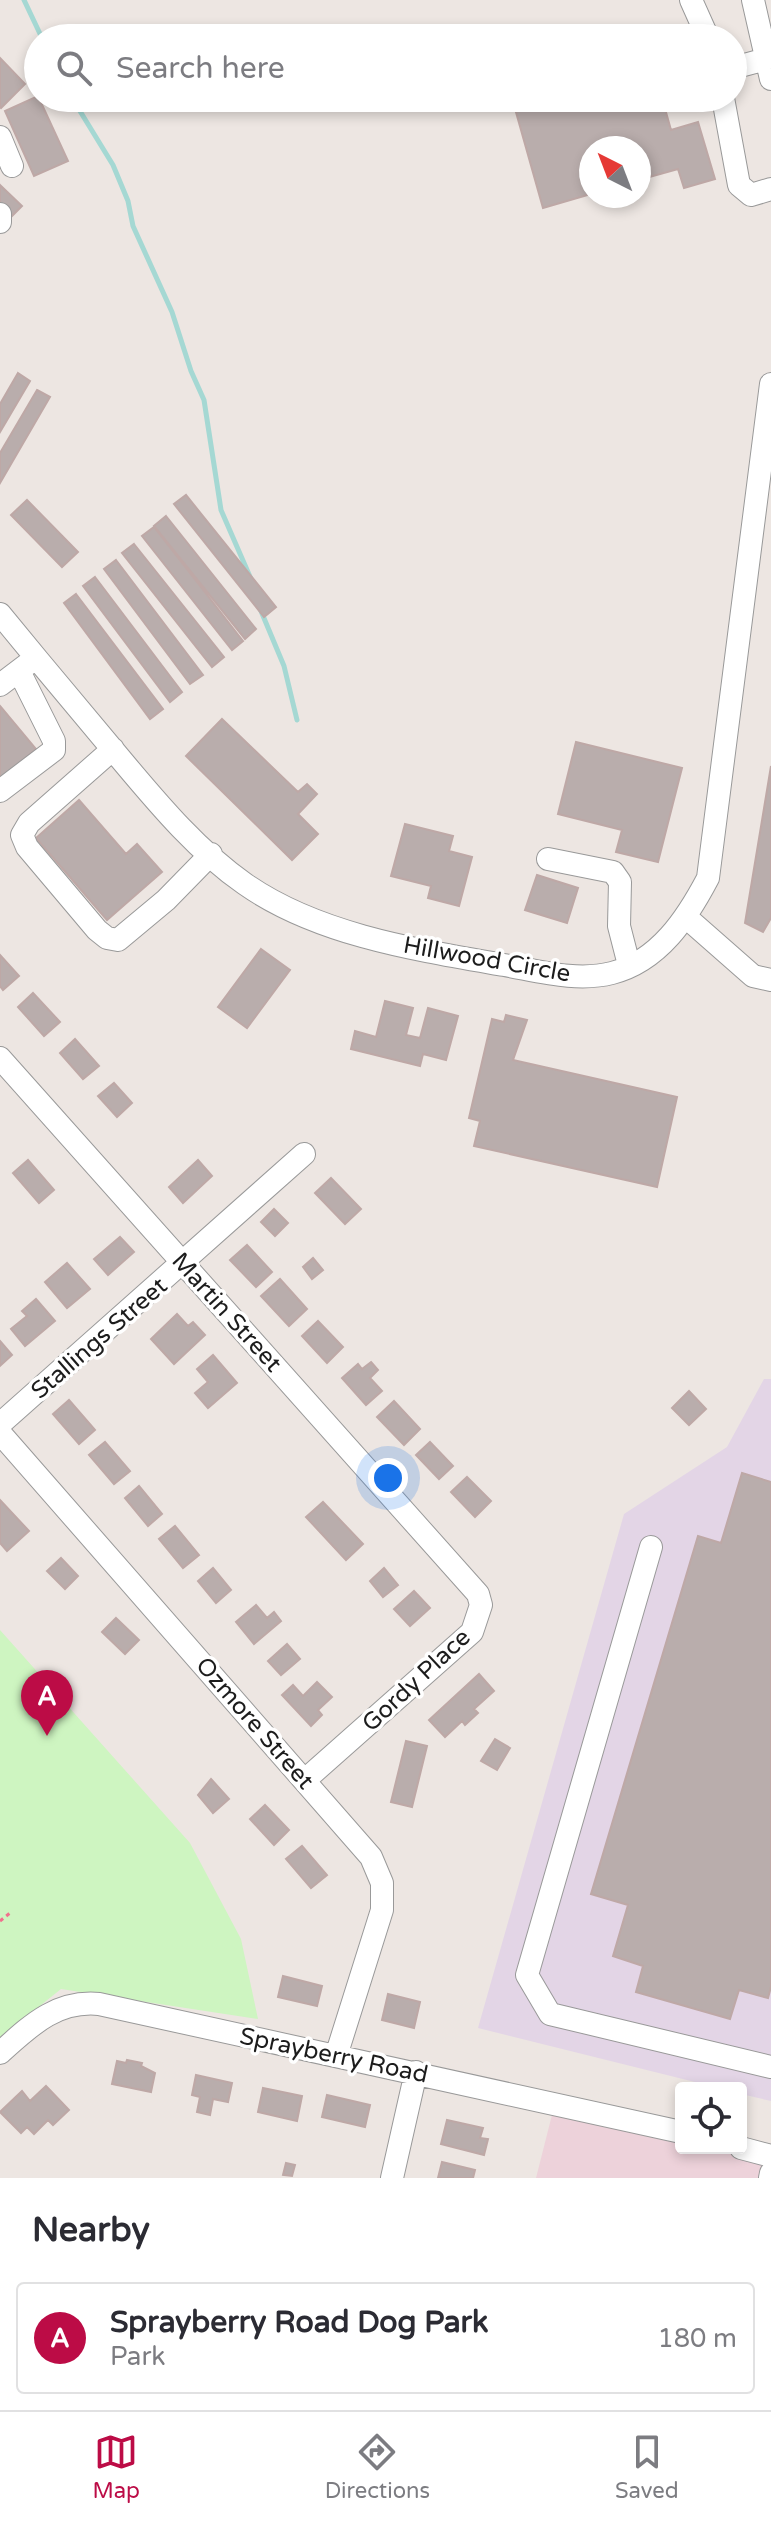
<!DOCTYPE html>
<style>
body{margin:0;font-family:"Varela Round",sans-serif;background:#f7f7f7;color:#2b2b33}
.controls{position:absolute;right:24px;bottom:24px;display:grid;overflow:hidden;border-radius:8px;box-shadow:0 4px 12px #0003}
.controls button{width:72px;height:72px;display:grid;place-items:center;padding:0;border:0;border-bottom:2px solid #e1e1e2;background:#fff;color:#2b2b33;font:40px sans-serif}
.compass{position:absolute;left:579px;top:136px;width:72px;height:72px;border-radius:50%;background:#fff;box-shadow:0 4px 12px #0003;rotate:318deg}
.you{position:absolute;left:388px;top:1478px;width:28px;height:28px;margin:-20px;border:6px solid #fff;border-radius:50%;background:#1a73e8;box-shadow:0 0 0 12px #1a73e833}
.badge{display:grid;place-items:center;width:52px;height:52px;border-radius:50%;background:#bc0c46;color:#fff;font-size:26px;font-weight:700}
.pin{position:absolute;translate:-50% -66px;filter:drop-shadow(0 2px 4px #0008)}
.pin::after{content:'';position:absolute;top:42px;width:28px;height:24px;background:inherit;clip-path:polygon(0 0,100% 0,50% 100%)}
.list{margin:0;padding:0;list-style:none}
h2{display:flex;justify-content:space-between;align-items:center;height:104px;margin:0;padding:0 32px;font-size:34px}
h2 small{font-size:26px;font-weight:400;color:#7c7c81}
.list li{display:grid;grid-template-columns:52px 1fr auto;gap:24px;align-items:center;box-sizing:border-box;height:112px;margin:0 16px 16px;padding:0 16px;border:2px solid #e1e1e2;border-radius:8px}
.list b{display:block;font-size:30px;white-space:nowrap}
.list p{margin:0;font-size:26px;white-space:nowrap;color:#7c7c81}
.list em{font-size:26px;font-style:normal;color:#7c7c81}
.icon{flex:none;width:44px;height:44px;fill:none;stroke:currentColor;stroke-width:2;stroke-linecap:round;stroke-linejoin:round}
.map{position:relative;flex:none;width:771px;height:2178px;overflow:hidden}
.search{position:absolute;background:#fff;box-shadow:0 4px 12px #0003;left:24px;right:24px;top:24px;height:88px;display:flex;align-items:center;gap:20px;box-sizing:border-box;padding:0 28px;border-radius:44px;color:#7c7c81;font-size:30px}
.sheet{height:232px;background:#fff}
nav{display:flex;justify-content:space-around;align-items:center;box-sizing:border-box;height:112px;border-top:2px solid #e1e1e2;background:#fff;font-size:22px;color:#7c7c81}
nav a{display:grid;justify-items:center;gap:4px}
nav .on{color:#bc0c46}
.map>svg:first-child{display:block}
.commercial{fill:#edd2da}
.industrial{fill:#e3d5e6}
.park{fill:#cef5c1}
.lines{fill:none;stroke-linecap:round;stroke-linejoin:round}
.stream{stroke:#a5d8d3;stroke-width:5}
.building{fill:#b9adac;stroke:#bea8a6;stroke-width:2}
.minor-casing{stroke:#999;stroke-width:24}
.path{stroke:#f1708d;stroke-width:3;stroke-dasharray:4 4;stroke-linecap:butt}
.minor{stroke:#fff;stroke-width:22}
.labels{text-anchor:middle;stroke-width:7;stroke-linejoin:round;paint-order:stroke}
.street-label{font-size:24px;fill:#1c1c1c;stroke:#fff}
</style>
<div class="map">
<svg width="771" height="2178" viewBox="0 0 771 2178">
<rect width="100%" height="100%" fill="#ede6e2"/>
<path class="commercial" d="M556 2099 681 2132V2148H741L771 2155V2178H536Z"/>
<path class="industrial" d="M764 1379H771V2101L741 2094V2088H719L478 2028 624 1514 727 1447Z"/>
<path class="park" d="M0 1630 190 1843 241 1939 258 2019 61 1989 0 2038Z"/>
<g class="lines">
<path class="stream" d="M24 0 42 38
M72 98 113 165 128 201 133 226 172 312 191 371 204 400 221 510 251 579
M261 611 284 666 297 720"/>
</g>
<path class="building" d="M0 58 25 84 1 108 0 107Z
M38 96 68 161 34 176 5 111Z
M512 98H662L671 130 698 122 715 179 684 188 678 169 639 180V148H591V194L543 208Z
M0 185 22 206 11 217 0 206Z
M18 373 30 381 0 432V404Z
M37 390 50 397 0 483V453Z
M186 495 276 607 264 617 174 504Z
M27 500 78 552 62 567 11 515Z
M166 516 256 629 245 639 154 526Z
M154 527 243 641 232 650 142 536Z
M134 544 224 657 212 667 122 553Z
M116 560 203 675 190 684 104 569Z
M95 577 182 692 170 702 83 586Z
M76 594 163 709 150 719 64 603Z
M0 706 36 749 0 779Z
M222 719 298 792 307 784 317 794 298 814 318 834 292 860 186 756Z
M576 742 682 768 658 862 616 852 622 830 558 814Z
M771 766V918L763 932 745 923Z
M79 800 126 854 137 844 162 872 107 920 36 838Z
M405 824 453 836 449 851 472 857 459 906 428 898 431 886 391 876Z
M537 875 578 888 567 923 525 910Z
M261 949 290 970 247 1028 218 1007Z
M0 955 19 976 3 990 0 986Z
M33 993 60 1022 44 1036 18 1007Z
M385 1001 413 1008 406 1035 420 1038 428 1008 458 1016 446 1060 423 1054 420 1066 351 1049 355 1031 376 1037Z
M506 1015 527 1020 513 1060 677 1097 657 1187 474 1146 480 1121 469 1118 492 1019 504 1022Z
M75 1039 99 1066 83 1079 60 1053Z
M114 1083 132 1103 117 1117 98 1096Z
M28 1160 54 1190 39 1203 13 1173Z
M198 1160 212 1176 183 1203 169 1187Z
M331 1178 361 1209 345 1224 315 1193Z
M274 1209 288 1223 275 1236 261 1222Z
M120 1237 134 1252 108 1275 94 1259Z
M247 1245 272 1272 256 1287 230 1260Z
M313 1258 323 1270 312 1279 303 1267Z
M67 1263 90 1289 67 1308 45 1282Z
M280 1279 307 1309 289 1326 261 1296Z
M36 1299 55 1321 25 1346 11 1329 27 1316 22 1311Z
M177 1314 188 1326 193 1322 205 1335 174 1364 151 1339Z
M318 1321 343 1347 327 1363 302 1336Z
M0 1341 12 1355 0 1366Z
M213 1355 237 1383 208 1408 195 1393 208 1382 197 1369Z
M371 1362 378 1370 370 1378 382 1391 366 1405 342 1378 358 1364 362 1369Z
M689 1391 706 1409 689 1425 672 1408Z
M69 1400 95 1430 79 1444 53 1414Z
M394 1401 420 1429 404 1445 377 1417Z
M105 1442 130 1471 114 1484 89 1455Z
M430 1442 453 1466 439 1479 416 1455Z
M742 1473 771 1482V1987L768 1998 739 1990 730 2019 636 1992 643 1966 613 1956 628 1905 591 1894 698 1536 721 1543Z
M467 1477 491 1501 475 1517 451 1492Z
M139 1486 162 1514 148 1526 125 1498Z
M0 1500 29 1531 7 1551 0 1543Z
M323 1502 363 1544 346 1560 306 1517Z
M175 1526 199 1555 183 1568 159 1539Z
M61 1558 78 1576 65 1589 47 1571Z
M213 1568 231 1590 216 1603 198 1581Z
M384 1568 398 1585 383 1597 370 1581Z
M414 1591 430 1608 410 1626 394 1609Z
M256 1605 267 1618 274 1612 281 1621 254 1644 236 1622Z
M116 1618 139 1640 125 1654 102 1632Z
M287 1644 300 1659 281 1675 268 1661Z
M479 1674 494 1691 474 1709 478 1713 465 1725 462 1721 445 1737 429 1720Z
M317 1682 332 1697 318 1710 322 1715 311 1726 282 1695 293 1685 303 1696Z
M495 1739 510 1748 497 1770 481 1761Z
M406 1741 427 1746 412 1807 391 1802Z
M211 1779 229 1799 213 1813 198 1795Z
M265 1805 289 1830 274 1845 250 1819Z
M302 1846 327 1875 311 1888 286 1859Z
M283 1976 322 1986 317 2006 278 1997Z
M388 1994 420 2002 414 2028 382 2020Z
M127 2060 142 2063 141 2066 155 2073 151 2092 112 2084 117 2061 126 2063Z
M196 2075 232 2083 228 2102 213 2099 210 2115 197 2112 200 2097 192 2095Z
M46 2086 69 2110 53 2125 48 2120 34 2134 27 2127 21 2133 0 2112 22 2091 30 2101Z
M263 2088 302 2096 297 2121 258 2112Z
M327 2095 370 2105 365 2127 322 2117Z
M447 2120 483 2128 480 2138 488 2139 484 2155 441 2144Z
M442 2162 475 2170 473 2178H438Z
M286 2163 295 2165 292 2176 283 2175Z"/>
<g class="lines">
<defs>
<path id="minor" d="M691 0 708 38
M753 0 771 79
M733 68 766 59
M723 98 739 185 751 195 771 189
M0 137 12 166
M0 214V222
M0 614C41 664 83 714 124 763 160 806 199 852 245 884 318 935 417 950 504 965 539 971 577 982 612 973 659 961 687 918 708 878L771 384
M0 685 29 663
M113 749 29 823 22 835 27 847 97 930 107 938 118 940 166 900 211 854
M0 791 54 750V741L19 671
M548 859 613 872 620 882 619 926 629 965
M687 918 753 976 771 980
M0 1058 478 1594 481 1605 472 1632 305 1780
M0 1424 304 1154
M0 1433 371 1857 382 1883V1910L336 2056
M651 1547 527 1975 550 2014 771 2067
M0 2053C30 2026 56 2000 99 2004L681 2132
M741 2148 771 2156
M392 2178 416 2072
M770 2178 771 2173"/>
</defs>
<use href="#minor" class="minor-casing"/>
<path class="path" d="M0 1921 10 1913"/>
<use href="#minor" class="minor"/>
</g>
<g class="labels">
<g class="street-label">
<text transform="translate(487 959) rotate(10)" y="8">Hillwood Circle</text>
<text transform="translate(227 1312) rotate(48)" y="8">Martin Street</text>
<text transform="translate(99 1338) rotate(-41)" y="8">Stallings Street</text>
<text transform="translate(416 1680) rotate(-43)" y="8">Gordy Place</text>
<text transform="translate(255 1723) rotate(49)" y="8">Ozmore Street</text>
<text transform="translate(334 2055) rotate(12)" y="8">Sprayberry Road</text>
</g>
</g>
</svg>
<div class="controls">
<button><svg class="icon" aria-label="locate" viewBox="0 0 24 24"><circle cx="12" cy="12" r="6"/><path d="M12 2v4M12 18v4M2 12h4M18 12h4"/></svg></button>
</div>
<svg class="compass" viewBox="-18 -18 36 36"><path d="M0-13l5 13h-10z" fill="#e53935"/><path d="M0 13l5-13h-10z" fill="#7c7c81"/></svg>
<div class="you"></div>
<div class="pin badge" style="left:47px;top:1736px">A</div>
<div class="search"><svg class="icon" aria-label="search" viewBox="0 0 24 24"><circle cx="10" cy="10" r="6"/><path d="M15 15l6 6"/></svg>Search here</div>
</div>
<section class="sheet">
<h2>Nearby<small></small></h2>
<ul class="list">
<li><span class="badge">A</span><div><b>Sprayberry Road Dog Park</b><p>Park</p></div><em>180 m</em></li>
</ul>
</section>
<nav>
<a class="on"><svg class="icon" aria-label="map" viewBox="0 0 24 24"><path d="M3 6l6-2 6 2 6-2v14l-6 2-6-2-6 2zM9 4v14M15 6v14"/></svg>Map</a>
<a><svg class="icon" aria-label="directions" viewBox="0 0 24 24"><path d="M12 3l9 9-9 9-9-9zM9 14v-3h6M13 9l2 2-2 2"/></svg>Directions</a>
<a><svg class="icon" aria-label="saved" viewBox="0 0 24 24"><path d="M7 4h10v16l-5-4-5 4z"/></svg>Saved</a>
</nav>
